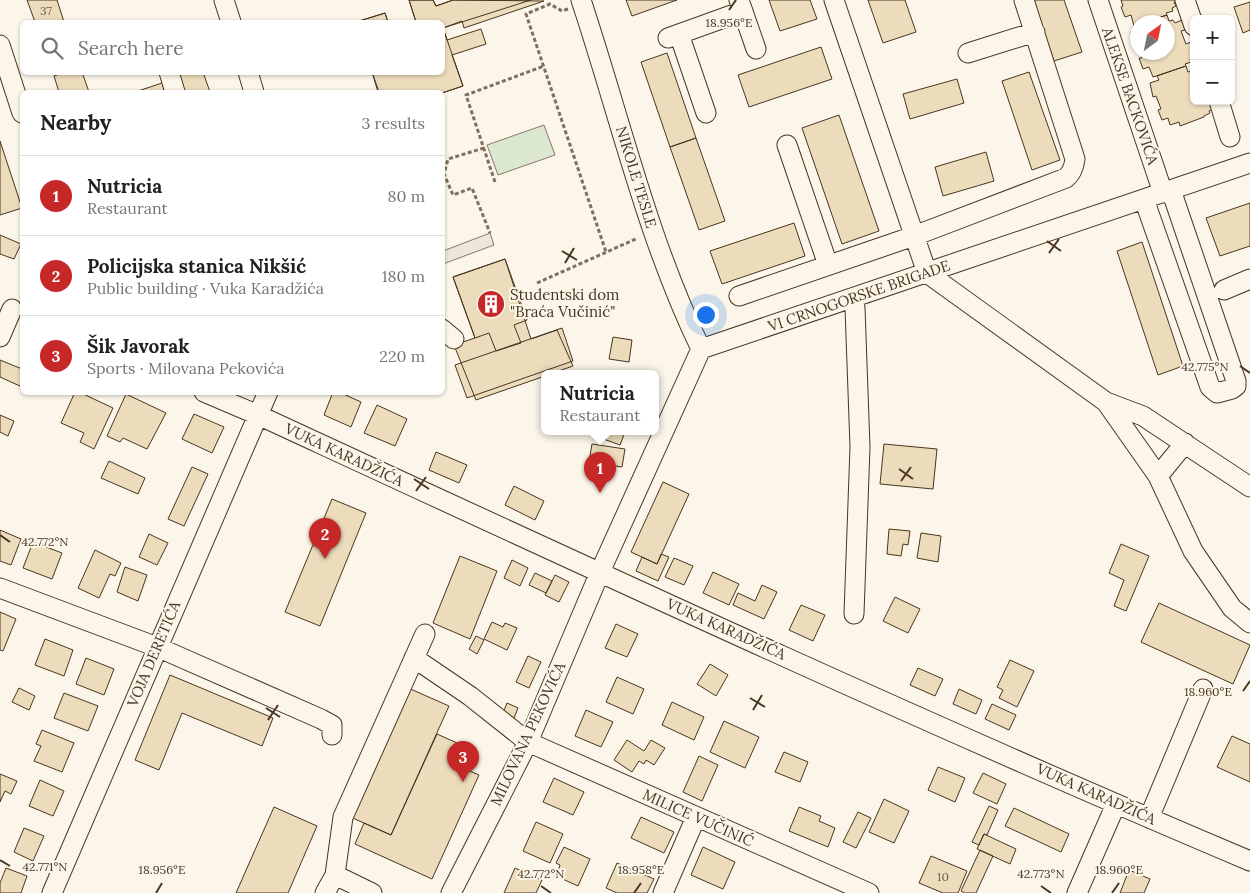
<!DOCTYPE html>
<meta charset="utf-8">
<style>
body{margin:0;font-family:Lora,serif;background:#f6f6f6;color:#202124}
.controls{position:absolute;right:15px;top:15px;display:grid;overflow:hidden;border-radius:8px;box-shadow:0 1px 4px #0004}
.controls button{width:45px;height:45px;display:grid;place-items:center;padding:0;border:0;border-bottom:1px solid #e0e0e0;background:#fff;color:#202124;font:25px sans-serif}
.compass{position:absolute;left:1130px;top:15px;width:45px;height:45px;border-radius:50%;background:#fff;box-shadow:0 1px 4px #0004;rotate:33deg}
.you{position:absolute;left:705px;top:314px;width:18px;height:18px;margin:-12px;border:4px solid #fff;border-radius:50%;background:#1a73e8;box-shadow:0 0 0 8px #1a73e833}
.badge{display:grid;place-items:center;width:32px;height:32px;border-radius:50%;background:#c62828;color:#fff;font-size:16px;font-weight:700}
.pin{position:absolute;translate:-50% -41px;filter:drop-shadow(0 1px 2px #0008)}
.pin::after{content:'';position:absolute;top:26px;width:18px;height:15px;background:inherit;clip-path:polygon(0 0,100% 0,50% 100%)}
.popup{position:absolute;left:541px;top:370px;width:118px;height:65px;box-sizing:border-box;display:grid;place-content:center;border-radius:8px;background:#fff;filter:drop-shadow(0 1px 4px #0005);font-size:16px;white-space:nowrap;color:#757577}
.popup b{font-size:19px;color:#202124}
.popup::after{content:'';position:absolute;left:50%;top:100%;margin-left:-10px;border:10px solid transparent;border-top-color:#fff}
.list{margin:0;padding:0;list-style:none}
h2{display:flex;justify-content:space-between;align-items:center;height:65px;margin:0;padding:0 20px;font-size:21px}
h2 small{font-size:16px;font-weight:400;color:#757577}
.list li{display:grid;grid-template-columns:32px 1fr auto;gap:15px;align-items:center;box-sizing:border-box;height:80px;padding:0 20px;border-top:1px solid #e0e0e0}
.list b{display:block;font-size:19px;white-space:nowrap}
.list p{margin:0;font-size:16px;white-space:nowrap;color:#757577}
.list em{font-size:16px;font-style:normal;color:#757577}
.icon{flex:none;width:28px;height:28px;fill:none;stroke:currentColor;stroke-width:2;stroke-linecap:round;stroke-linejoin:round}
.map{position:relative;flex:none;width:1250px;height:893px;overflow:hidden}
.search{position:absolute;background:#fff;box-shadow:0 1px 4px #0004;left:20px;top:20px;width:425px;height:55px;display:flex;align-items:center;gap:12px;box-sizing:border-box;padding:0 18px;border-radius:8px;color:#757577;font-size:19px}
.panel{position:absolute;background:#fff;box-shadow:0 1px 4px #0004;left:20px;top:90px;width:425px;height:305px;border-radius:8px}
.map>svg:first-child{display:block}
.green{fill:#dce7d0;stroke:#887966}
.parking{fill:#ede7d9;stroke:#887966}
.building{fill:#ecdcbc;stroke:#4a3520}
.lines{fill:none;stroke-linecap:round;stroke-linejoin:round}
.minor-casing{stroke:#4a3520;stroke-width:21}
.path{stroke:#7f6f5c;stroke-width:3;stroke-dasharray:4 2.5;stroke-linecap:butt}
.minor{stroke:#fbf6e9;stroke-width:19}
.ticks{fill:none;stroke:#4a3520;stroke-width:2}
.labels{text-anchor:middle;stroke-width:4;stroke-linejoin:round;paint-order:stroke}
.number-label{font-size:12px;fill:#725f47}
.street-label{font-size:15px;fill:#4a3520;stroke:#fbf6e9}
.poi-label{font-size:15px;fill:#4a3520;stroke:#fbf6e9;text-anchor:start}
.ticks-label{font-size:12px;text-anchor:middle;fill:#4a3520;stroke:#fbf6e9;stroke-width:4;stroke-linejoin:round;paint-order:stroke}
</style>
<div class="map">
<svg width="1250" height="893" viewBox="0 0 1250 893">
<rect width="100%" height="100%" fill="#fbf6e9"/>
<path class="green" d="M544 125 555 155 498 175 487 145Z"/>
<path class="parking" d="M490 233 494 245 443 264V251Z"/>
<path class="building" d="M27 0H57L64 22H35Z
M409 0H433L436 6 453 0 544 1 464 28 462 21 443 28 447 40 481 29 486 44 452 55 463 86 442 93 378 92 372 72H442V22H416Z
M409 0H433L436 6 453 0H531L443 28 463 86 442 93 379 92 372 72H442V22H416Z
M626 0H677L632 16Z
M769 0H810L817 19 780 31Z
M868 0H905L916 32 883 43Z
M1033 0H1064L1082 52 1054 61Z
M1121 0H1176V2H1174L1176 6 1172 8 1173 11 1166 13 1167 15 1145 22H1138V25L1134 26 1131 15 1125 17 1121 7 1123 6Z
M1250 2V30L1243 33 1234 7Z
M385 13 388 22H356Z
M385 13 388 22H356Z
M1167 15 1169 21 1173 20 1175 23 1182 20 1185 30 1181 31 1186 44 1191 42 1194 50V58L1190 59 1191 62 1185 64 1186 66 1153 77 1149 67 1143 69 1139 58H1142L1140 52H1168V22H1145Z
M1138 30V46H1134L1131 32Z
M821 47 832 79 749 107 738 75Z
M667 53 696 138 670 147 641 62Z
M1186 66 1188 72 1192 71 1194 74V101H1212L1213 109 1209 111 1210 113 1204 116V117L1180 126 1179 122 1170 125 1168 118 1162 120 1158 110 1161 109 1156 96 1153 97 1150 83 1159 80 1157 76Z
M65 72H82L89 92H59L54 76Z
M178 72H203L210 92H183Z
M1029 72 1060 160 1032 170 1002 81Z
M957 79 964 103 910 119 903 94Z
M162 83 165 92H135Z
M839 115 879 231 842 244 802 128Z
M696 138 725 221 699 230 670 147Z
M0 141 22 208 0 215Z
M986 152 994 181 943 196 935 167Z
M1250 203V246L1220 256 1206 218Z
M794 223 805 256 722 284 710 251Z
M0 235 21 244 14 259 0 254Z
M1142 242 1183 366 1158 375 1117 251Z
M505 259 527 320 514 325 521 343 496 351 489 333 475 338 453 277Z
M505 259 531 339 557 330 573 366 550 374H545V376L476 400 454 345 475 338 453 277Z
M562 328 573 361 467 398 455 365Z
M613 337 632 340 629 362 609 359Z
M0 360 22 369V387L0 377Z
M75 392H79L113 408 94 449 80 442 84 433 61 423Z
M333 392H339L361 402 351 427 324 415Z
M126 394 166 413 147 449 123 438 120 442 107 436Z
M377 405 407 419 395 446 364 433Z
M194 414 224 427 212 453 182 439Z
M0 415 14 421 8 436 0 432Z
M599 432H625L620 445 598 437Z
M592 444 625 449 622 467 589 462Z
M884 444 937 449 933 489 880 484Z
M436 452 467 465 459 483 429 470Z
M109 461 145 478 138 494 101 478Z
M192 467 208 474 184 526 168 519Z
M663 482 689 494 657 564 631 552Z
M514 486 544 501 535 520 505 505Z
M332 499 366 513 320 626 285 612Z
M889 529 910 531 908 545 903 544 901 556 887 554Z
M0 530 21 539 11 565 0 561Z
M921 533 941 536 938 562 917 558Z
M149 534 168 543 157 565 139 557Z
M33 542 62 553 52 579 23 568Z
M1121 544 1149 556 1126 611 1114 606 1124 580 1109 573Z
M95 550 121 563 115 576 110 574 99 598 78 588Z
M661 554 669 557 658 581 636 571 642 557 657 564Z
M460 556 497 571 470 639 433 623Z
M674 558 693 566 684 585 665 577Z
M512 560 528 568 520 586 504 578Z
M125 567 147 575 138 601 117 592Z
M713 572 739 584 729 605 703 593Z
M535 573 552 581 546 593 529 585Z
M555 575 569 582 559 602 545 595Z
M762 585 777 592 764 619 733 605 738 593 755 601Z
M895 597 920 609 908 633 883 621Z
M1159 603 1250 645 1233 684 1141 642Z
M801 605 825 615 813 641 789 630Z
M0 612 16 619 3 651 0 650Z
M492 622 503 627 505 623 517 628 507 650 484 639Z
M616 624 638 634 627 657 605 648Z
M476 636 484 640 477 654 469 649Z
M45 639 73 650 64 676 35 665Z
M528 656 541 662 529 688 516 682Z
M86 658 114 669 104 695 76 684Z
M1010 660 1034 671 1017 707 999 698 1003 690 997 687Z
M710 664 728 675 716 696 697 684Z
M918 668 943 679 935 696 910 685Z
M170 675 273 718 262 746 182 713 159 770 135 760Z
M617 677 644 689 633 714 606 702Z
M406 687 449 706 391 835 348 816Z
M19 688 35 696 29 710 12 702Z
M959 689 982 700 976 714 953 704Z
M64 693 98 706 88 731 54 718Z
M672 702 704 717 694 740 662 725Z
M507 703 518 708 514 718 503 713Z
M992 704 1016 715 1009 730 985 719Z
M586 710 613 722 601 747 575 736Z
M724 721 759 737 745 768 710 752Z
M42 730 74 743 62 772 34 761 41 746 36 744Z
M437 734 457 743 449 762 479 775 432 879 355 844 364 823 391 835Z
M1232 736 1250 744V782L1217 767Z
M627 740 644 751 651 740 665 748 654 765 646 760 644 764 639 761 632 772 614 760Z
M784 752 808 762 800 782 775 772Z
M699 756 718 765 702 801 683 792Z
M938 767 965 778 955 802 928 790Z
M983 773 1006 784 997 804 973 793Z
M0 774 17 781 11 794 5 791 0 802Z
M554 778 584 792 573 815 543 802Z
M40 780 64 791 53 816 29 806Z
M884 799 909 811 894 843 869 832Z
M989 806 998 810 987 835 984 834 979 845 972 842Z
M274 807 317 826 288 893H236Z
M799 807 821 816 819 821 835 828 828 847 789 831Z
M1014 808 1069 834 1061 852 1005 826Z
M858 812 871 818 856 848 843 842Z
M641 817 674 832 664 853 631 838Z
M536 822 563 834 550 863 523 851Z
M24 828 44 836 33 861 14 852Z
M984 834 1016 849 1010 864 977 849Z
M564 847 590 859 578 886 556 876 560 865 556 863Z
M703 847 735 862 723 889 691 875Z
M980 850 993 856 976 893H965L961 891Z
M931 856 967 871 958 893H943L919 883Z
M617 863 654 879 647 893H617L606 888Z
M6 868 27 876 21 893H0V883Z
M515 868 542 880 536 893H504Z
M1129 870 1150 879 1144 893H1120Z"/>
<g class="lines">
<defs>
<path id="minor" d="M224 0 231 22
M581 0C620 117 647 238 701 349
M739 0 756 49
M834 0 927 273 1106 402 1158 476 1193 551 1232 608 1250 623
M1098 0 1163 193
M1185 0 1194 26
M679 34 706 113
M668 38 743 11
M0 45 22 113
M968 53 1035 32
M169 72 175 92
M248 72 254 92
M1219 101 1230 137
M787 145 828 265
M1144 199 1210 387 1217 393 1232 389 1236 386V381L1171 190
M1224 290 1250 279
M739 296 914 236 1066 178C1072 173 1074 167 1075 159L1024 0
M853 298 855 308 860 447 854 614
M442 329 454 339
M0 337 12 309
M204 392 258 415C587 567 916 720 1250 861
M1106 402 1143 416 1250 487
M1158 476 1185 443
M0 588 157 647 321 719 332 725V735
M414 658 470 696 528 742 869 893
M1149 818 1203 689
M335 875 372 893
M52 893 268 392
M325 893 335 875 343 817 425 634
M451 893 528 742 600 572 701 349 1250 163
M663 893 696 817
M1077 893 1116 804"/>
</defs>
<use href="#minor" class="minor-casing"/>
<path class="path" d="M568 9 562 11 550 4 526 14 606 252
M484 148 448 159 444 174 453 195 472 188 490 233
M495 182 466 95 544 66
M537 283 638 238"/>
<use href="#minor" class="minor"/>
</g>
<path class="ticks" d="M729 10 736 0M1047 241 1061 251M562 251 577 260M1049 253 1059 239M565 263 574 248M1240 366 1250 373M899 469 913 479M414 479 429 489M901 481 911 467M416 491 426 477M0 535 10 542M1243 691 1250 681M750 698 765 707M266 708 280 717M753 710 762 695M268 720 278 705M0 860 10 866M541 886 551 893M1041 886 1051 893M156 893 162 883M634 893 641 883M1112 893 1119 883"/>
<defs>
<symbol id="building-disc" viewBox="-11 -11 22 22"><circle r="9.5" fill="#c62828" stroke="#fbf6e9"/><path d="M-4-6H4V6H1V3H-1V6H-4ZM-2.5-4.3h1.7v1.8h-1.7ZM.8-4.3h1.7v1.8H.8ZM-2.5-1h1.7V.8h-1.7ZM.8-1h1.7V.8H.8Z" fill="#fff"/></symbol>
</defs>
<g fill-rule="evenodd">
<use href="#building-disc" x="475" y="288" width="32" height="32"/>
</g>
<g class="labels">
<g class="number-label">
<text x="46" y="15">37</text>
<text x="943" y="881">10</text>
</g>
<g class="street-label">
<text transform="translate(1130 96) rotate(71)" y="5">ALEKSE BACKOVIĆA</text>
<text transform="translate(636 177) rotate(73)" y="5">NIKOLE TESLE</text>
<text transform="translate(859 296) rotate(-19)" y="5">VI CRNOGORSKE BRIGADE</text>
<text transform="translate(344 455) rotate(25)" y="5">VUKA KARADŽIĆA</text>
<text transform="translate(726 629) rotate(24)" y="5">VUKA KARADŽIĆA</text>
<text transform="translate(154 654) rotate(-67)" y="5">VOJA DERETIĆA</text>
<text transform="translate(528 734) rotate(-65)" y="5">MILOVANA PEKOVIĆA</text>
<text transform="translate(1096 794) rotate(24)" y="5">VUKA KARADŽIĆA</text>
<text transform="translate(698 818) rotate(24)" y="5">MILICE VUČINIĆ</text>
</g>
<g class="poi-label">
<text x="510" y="300">Studentski dom<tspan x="510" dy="17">"Braća Vučinić"</tspan></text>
</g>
</g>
<g class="ticks-label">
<text x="729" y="27">18.956°E</text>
<text x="1205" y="371">42.775°N</text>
<text x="45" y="546">42.772°N</text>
<text x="1208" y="696">18.960°E</text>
<text x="45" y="871">42.771°N</text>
<text x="162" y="874">18.956°E</text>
<text x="641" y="874">18.958°E</text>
<text x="1119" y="874">18.960°E</text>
<text x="541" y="878">42.772°N</text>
<text x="1041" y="878">42.773°N</text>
</g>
</svg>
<div class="controls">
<button>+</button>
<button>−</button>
</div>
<svg class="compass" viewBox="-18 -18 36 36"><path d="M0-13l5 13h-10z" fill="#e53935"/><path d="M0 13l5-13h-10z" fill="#757577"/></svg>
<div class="you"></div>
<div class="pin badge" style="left:600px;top:493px">1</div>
<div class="popup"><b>Nutricia</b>Restaurant</div>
<div class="pin badge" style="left:325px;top:559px">2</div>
<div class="pin badge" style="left:463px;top:782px">3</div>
<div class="search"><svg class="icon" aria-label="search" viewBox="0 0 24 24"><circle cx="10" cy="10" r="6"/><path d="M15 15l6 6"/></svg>Search here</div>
<section class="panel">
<h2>Nearby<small>3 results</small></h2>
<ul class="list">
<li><span class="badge">1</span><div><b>Nutricia</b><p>Restaurant</p></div><em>80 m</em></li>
<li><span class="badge">2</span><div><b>Policijska stanica Nikšić</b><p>Public building · Vuka Karadžića</p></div><em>180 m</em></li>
<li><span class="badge">3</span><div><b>Šik Javorak</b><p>Sports · Milovana Pekovića</p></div><em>220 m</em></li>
</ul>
</section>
</div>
